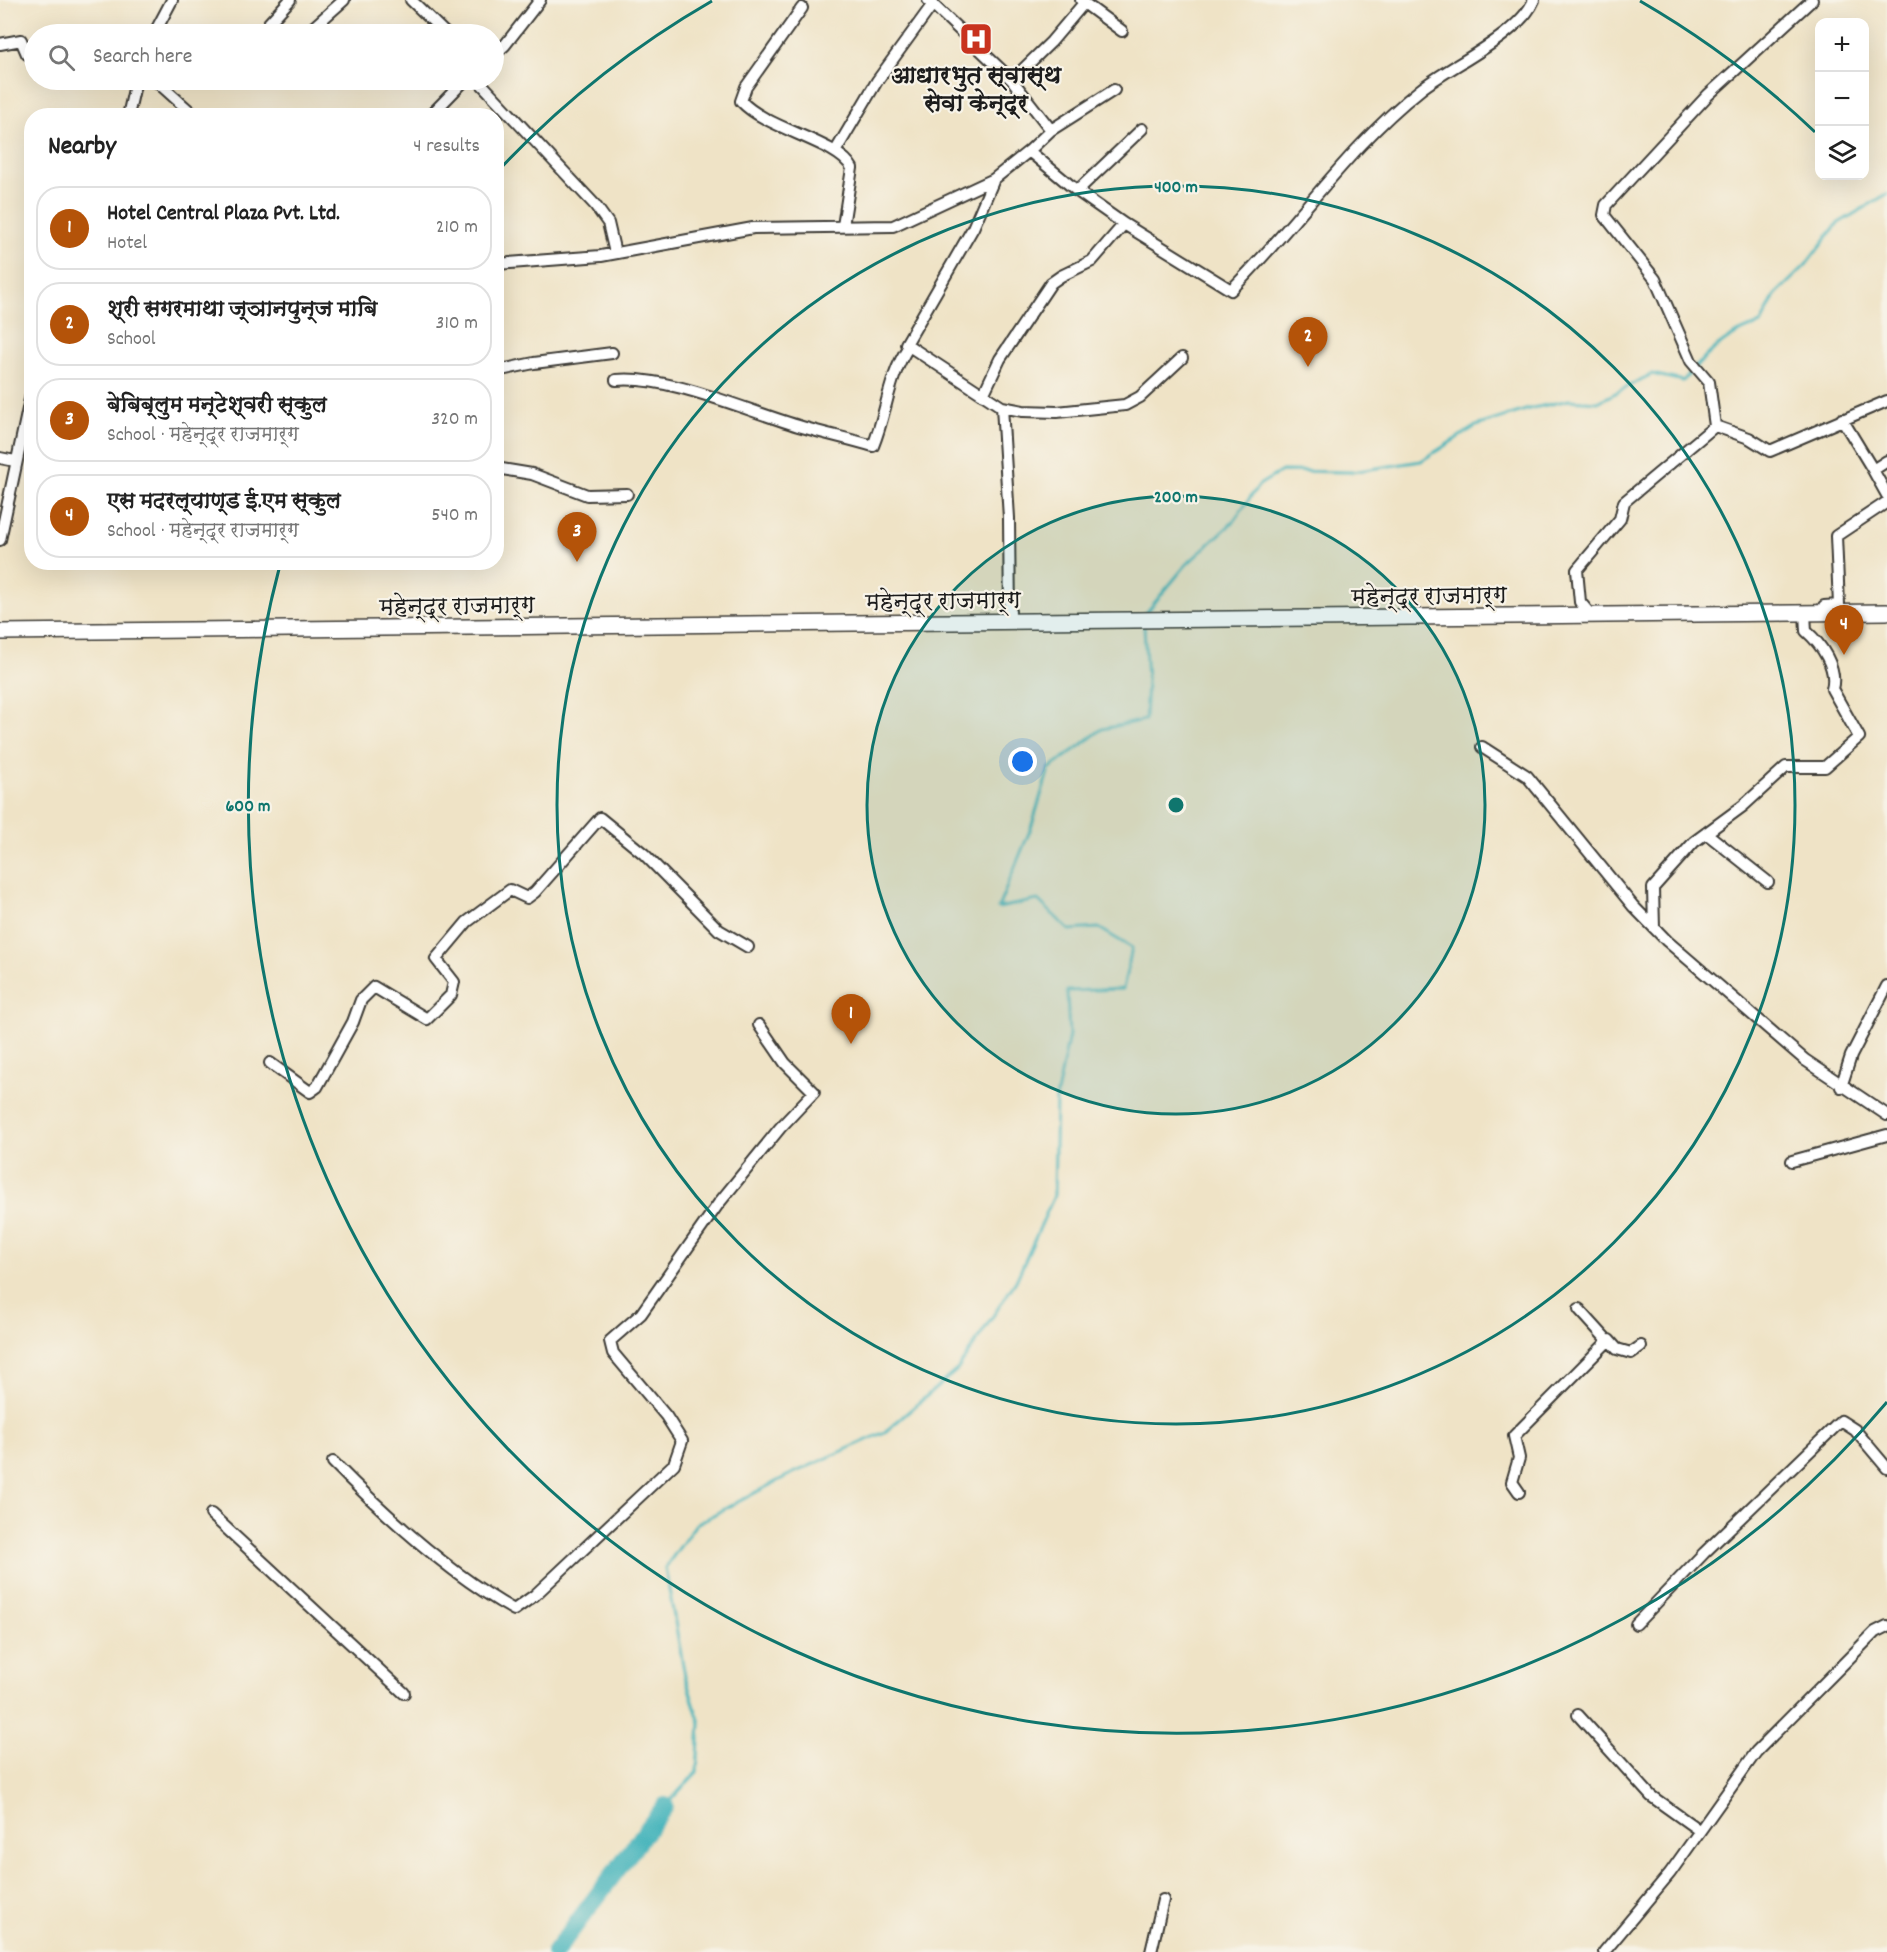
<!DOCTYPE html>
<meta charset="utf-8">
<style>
body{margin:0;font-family:Dekko,"Playpen Sans Deva",sans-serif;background:#f6f6f6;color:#222}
.controls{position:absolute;right:18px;top:18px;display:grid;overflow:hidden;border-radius:12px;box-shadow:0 6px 24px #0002}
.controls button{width:54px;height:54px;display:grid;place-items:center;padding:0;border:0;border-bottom:2px solid #e0e0e0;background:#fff;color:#222;font:30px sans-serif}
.you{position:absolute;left:1023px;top:762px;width:21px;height:21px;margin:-15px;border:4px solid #fff;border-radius:50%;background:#1a73e8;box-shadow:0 0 0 9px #1a73e833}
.badge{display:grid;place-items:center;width:39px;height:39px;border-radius:50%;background:#b45309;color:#fff;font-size:20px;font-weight:700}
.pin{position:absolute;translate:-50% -50px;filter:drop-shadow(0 2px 3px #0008)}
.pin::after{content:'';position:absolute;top:32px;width:21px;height:18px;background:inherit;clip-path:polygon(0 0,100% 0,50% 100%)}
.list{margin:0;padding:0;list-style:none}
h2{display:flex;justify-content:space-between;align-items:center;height:78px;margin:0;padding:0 24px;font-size:26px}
h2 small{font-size:20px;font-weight:400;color:#767676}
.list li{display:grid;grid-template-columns:39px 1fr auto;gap:18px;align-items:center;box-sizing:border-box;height:84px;margin:0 12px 12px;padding:0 12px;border:2px solid #e0e0e0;border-radius:24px}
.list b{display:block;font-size:22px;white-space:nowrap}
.list p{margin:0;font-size:20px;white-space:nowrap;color:#767676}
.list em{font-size:20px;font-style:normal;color:#767676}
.icon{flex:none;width:33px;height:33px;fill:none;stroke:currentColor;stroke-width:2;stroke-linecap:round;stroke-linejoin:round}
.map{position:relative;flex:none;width:1887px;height:1952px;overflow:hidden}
.search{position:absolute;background:#fff;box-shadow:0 6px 24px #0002;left:24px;top:24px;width:480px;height:66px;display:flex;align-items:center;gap:15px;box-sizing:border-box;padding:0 21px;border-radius:33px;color:#767676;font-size:22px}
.panel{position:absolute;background:#fff;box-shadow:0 6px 24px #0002;left:24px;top:108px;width:480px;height:462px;border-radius:24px}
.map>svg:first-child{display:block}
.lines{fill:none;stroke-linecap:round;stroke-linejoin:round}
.stream{stroke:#44b4bb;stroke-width:3}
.river{stroke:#44b4bb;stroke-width:18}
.minor-casing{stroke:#3c3a36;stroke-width:14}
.highway-casing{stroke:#3c3a36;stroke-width:18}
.minor{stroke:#fff;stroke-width:10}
.highway{stroke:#fff;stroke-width:15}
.ring{fill:none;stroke:#0f766e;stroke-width:3}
.labels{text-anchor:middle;stroke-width:4.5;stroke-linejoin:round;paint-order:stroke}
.poi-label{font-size:24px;font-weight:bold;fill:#1c1c1c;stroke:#f7f3e8}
.street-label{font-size:24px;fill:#1c1c1c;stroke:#f7f3e8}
.centre{fill:#0f766e;stroke:#f7f3e8;stroke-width:3}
.ring-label{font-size:18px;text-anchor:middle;font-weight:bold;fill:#0f766e;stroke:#f7f3e8;stroke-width:4.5;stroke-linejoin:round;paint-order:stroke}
</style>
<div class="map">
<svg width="1887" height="1952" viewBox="0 0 1887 1952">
<rect width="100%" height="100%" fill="#f7f3e8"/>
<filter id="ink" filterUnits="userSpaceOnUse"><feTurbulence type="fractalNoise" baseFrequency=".0167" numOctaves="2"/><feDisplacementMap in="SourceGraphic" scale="12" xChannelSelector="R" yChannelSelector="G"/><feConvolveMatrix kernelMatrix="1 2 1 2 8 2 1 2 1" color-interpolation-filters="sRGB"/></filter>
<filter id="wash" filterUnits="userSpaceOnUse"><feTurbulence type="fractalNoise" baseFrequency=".008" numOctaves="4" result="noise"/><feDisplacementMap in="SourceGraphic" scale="24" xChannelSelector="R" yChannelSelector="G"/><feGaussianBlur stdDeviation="1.35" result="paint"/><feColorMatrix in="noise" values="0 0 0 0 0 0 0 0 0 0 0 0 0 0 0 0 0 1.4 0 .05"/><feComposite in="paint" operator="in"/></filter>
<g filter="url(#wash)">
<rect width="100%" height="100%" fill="#efe3c6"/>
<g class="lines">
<path class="stream" d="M1146 613 1186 565 1232 523 1259 485 1282 471 1352 472 1421 461 1476 426 1529 409 1569 400 1598 402 1652 374 1683 381C1706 355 1727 333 1761 324L1775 295 1805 266 1837 224 1887 194
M665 1806 697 1772 700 1723 685 1676 665 1568 696 1524 787 1476 885 1432 958 1369 1016 1281 1054 1196 1056 1099 1069 1035 1067 991 1123 989 1132 948 1099 928 1069 930 1038 900 998 908 1031 828 1049 769 1102 729 1145 720 1147 681 1144 626"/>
<path class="river" d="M555 1952 665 1806"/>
</g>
</g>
<g filter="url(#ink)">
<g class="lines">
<defs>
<path id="minor" d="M411 0 446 34
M928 0 1012 80
M1081 0 1084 3 1051 42 1012 80 1051 130 1029 151 1077 191 1124 224 1231 290C1296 226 1348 147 1420 90 1451 65 1519 36 1534 0
M1084 3 1122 31
M802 8 746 87 741 101C766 129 839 142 852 168L843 226
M154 34 172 0
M279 34 269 23 290 0
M306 34 344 0
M0 44 21 40 27 54 34 57
M494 55 505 45 540 0
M155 80 195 116
M478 80 595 205 608 223 615 253
M128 116 136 80
M430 116 465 80
M1051 130 1114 90
M835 152 877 81 933 4
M994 179 973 228 906 344 1002 407 1009 518 1010 622
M1077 191 1142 129
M496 264 601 256 753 228 893 226 994 179 1029 151
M496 371 534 363 612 353
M616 380C670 375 749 412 802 427 826 434 850 439 873 446 887 412 888 377 909 346
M983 395 1000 359 1051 283 1061 276 1092 261 1124 224
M1002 407 1023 411 1057 412 1125 405 1140 397 1182 358
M1842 419 1873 470
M1715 426 1709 382 1691 361 1655 279 1604 215 1606 205 1708 95 1812 0
M0 458 15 461
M1887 461 1873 470 1887 495
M496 468 532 474 587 495 627 494
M0 540 32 390
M1824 606 1839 605 1836 536 1887 502
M1591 615 1580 602 1577 570 1620 519 1624 502 1715 426 1749 438 1770 451 1887 401
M1482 747 1527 776 1633 906 1667 941 1805 1060 1887 1115
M1706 833 1768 882
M1654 928 1653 888 1694 842 1743 806 1786 767H1825L1859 737 1832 689C1838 668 1821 644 1806 631L1805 613
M270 1063 310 1092 317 1087 353 1022 361 1000 374 987 427 1019 451 995 454 982 436 959 467 922 510 890 527 898 535 892 600 818 644 854 719 930 748 947
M1841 1087 1851 1056 1887 986
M1792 1161 1887 1135
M1579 1309 1608 1341
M333 1462C385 1515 448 1573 514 1610L535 1595 674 1464 682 1441 666 1416 613 1353 610 1341 641 1314 719 1203 780 1128 814 1092 785 1063 759 1025
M1519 1492 1512 1482 1519 1458 1514 1436 1609 1340 1617 1349 1631 1353 1641 1346
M211 1514 404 1693
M1636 1624 1704 1553 1841 1421 1855 1430 1887 1468
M1578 1715 1651 1796 1700 1831
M1151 1952 1163 1900
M1604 1952 1670 1873 1756 1752 1875 1632 1887 1626"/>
<path id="highway" d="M0 632 1887 612"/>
</defs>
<use href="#minor" class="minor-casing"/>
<use href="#highway" class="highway-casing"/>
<use href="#minor" class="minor"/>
<use href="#highway" class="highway"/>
</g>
</g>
<circle cx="1176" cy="805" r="309" fill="#0f766e" fill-opacity=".12"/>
<g class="ring">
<circle cx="1176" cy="805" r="309"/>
<circle cx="1176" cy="805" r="619"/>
<path d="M1887 1402A928 928 0 0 1 280 565M497 172A928 928 0 0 1 712 1M1640 1A928 928 0 0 1 1815 132"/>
</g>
<defs>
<symbol id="hospital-square" viewBox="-11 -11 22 22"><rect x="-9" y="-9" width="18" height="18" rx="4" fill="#c8321e" stroke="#f7f3e8"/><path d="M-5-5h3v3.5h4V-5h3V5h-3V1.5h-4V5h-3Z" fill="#fff"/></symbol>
</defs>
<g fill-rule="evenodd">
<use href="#hospital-square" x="957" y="20" width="38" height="38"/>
</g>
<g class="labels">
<g class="poi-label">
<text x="976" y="82">आधारभुत स्वास्थ<tspan x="976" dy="28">सेवा केन्द्र</tspan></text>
</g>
<g class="street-label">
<text transform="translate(1429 595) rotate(-1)" y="8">महेन्द्र राजमार्ग</text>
<text transform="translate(943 600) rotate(-1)" y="8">महेन्द्र राजमार्ग</text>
<text transform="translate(457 605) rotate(-1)" y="8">महेन्द्र राजमार्ग</text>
</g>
</g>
<circle cx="1176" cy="805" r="9" class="centre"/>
<g class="ring-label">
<text x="1176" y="192">400 m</text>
<text x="1176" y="502">200 m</text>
<text x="248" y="811">600 m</text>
</g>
</svg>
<div class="controls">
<button>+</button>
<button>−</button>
<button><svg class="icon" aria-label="layers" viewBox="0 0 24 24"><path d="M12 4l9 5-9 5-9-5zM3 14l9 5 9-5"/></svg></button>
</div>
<div class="you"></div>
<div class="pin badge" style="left:851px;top:1044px">1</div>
<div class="pin badge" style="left:1308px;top:367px">2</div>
<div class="pin badge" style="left:577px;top:562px">3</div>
<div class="pin badge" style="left:1844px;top:655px">4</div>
<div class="search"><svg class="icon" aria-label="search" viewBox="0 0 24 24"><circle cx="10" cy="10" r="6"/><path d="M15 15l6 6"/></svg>Search here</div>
<section class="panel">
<h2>Nearby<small>4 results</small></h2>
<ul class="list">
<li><span class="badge">1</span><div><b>Hotel Central Plaza Pvt. Ltd.</b><p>Hotel</p></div><em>210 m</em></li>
<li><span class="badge">2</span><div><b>श्री सगरमाथा ज्ञानपुन्ज माबि</b><p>School</p></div><em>310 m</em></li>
<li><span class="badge">3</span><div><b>बेबिब्लुम मन्टेश्वरी स्कुल</b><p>School · महेन्द्र राजमार्ग</p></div><em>320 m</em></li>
<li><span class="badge">4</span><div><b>एस मदरल्याण्ड ई.एम स्कुल</b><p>School · महेन्द्र राजमार्ग</p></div><em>540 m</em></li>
</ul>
</section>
</div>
